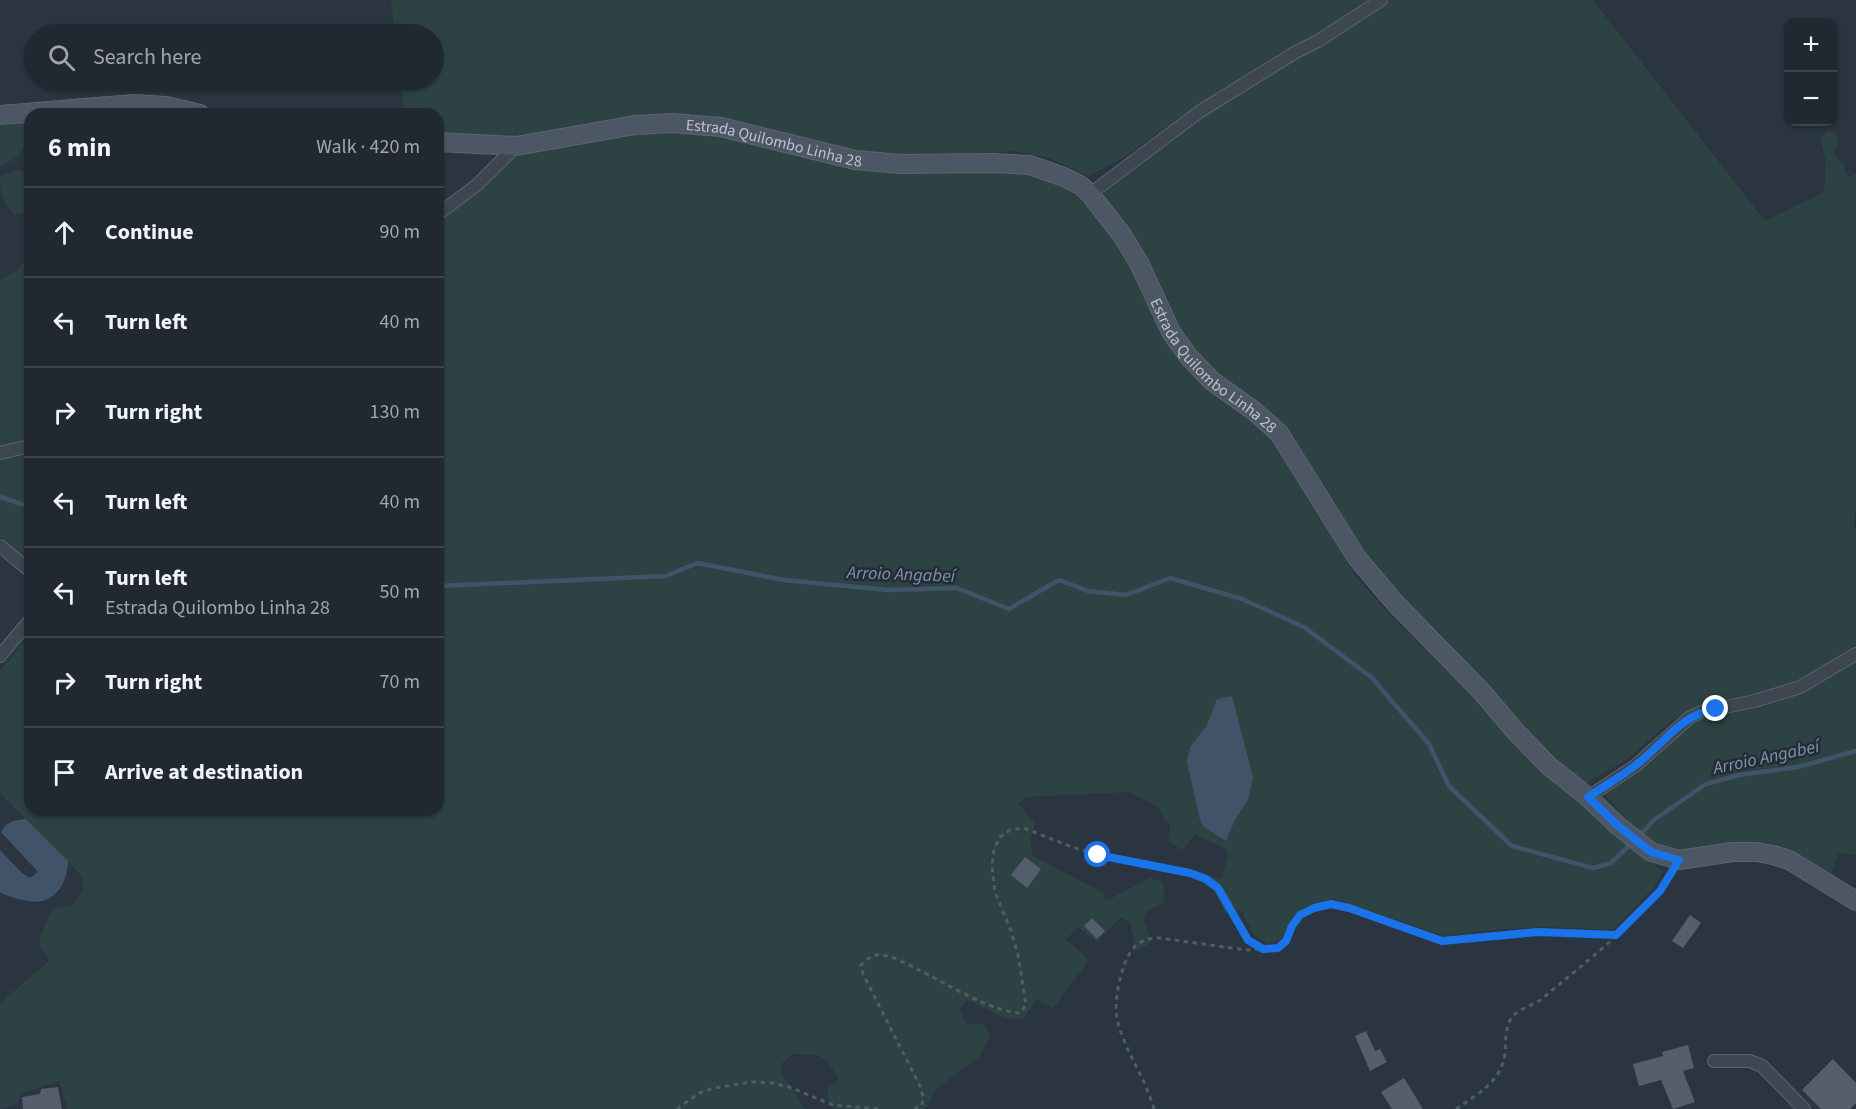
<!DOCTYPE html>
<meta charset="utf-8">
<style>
body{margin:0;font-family:"Source Sans 3",sans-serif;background:#2d343d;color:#f1f3f6}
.controls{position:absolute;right:18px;top:18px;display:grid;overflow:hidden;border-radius:12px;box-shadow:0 2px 4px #0004}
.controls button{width:54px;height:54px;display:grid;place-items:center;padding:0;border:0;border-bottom:2px solid #3d444d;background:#202831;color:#f1f3f6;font:30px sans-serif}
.stop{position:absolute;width:18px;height:18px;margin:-14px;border:4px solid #1a73e8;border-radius:50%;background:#fff}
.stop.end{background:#1a73e8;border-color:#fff;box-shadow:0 2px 6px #0008}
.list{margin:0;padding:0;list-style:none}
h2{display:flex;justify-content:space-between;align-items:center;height:78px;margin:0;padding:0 24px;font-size:26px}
h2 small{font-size:20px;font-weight:400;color:#a2a6ab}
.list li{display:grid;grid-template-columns:39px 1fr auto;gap:18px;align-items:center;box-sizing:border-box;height:90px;padding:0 24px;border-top:2px solid #3d444d}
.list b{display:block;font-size:22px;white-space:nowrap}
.list p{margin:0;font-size:20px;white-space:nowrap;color:#a2a6ab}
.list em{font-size:20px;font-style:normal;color:#a2a6ab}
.icon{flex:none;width:33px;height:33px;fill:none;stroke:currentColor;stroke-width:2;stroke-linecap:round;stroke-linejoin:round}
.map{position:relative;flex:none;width:1856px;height:1109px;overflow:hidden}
.search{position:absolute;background:#202831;box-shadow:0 2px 4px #0004;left:24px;top:24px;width:420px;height:66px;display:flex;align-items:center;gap:15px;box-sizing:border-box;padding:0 21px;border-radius:33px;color:#a2a6ab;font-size:22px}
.panel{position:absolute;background:#202831;box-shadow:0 2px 4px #0004;left:24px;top:108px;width:420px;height:708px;border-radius:18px}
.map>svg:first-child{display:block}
.green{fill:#2d4343;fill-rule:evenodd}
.water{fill:#415368}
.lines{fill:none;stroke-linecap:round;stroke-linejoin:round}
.stream{stroke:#415368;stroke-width:4.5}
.building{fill:#545e6c}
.street-casing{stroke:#5c656f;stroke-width:14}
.secondary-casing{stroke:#5c656f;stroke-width:20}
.path{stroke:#4c5f61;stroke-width:3;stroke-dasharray:4.5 4.5;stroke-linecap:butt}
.street{stroke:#3e4751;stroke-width:12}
.secondary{stroke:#4c5664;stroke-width:18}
.route{stroke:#1a73e8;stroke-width:8}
.labels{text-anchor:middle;stroke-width:5;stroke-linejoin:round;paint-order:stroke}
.street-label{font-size:16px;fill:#bbc2cb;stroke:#232c37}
.water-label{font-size:18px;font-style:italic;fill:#7f94aa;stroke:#232c37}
</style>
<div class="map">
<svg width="1856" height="1109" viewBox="0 0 1856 1109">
<rect width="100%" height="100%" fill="#2a3541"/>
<path class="green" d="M391 0H1367L1317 34 1289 47 1191 109 1125 157 1088 176 1049 158 1013 151 909 159 857 157 723 123 515 142 438 134V114H405L400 80H434V34H395Z
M1391 0H1593L1765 221 1824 192 1826 161 1820 139 1827 131 1834 132 1838 141 1833 154 1844 164 1848 177 1856 174V506L1854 526 1856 528V647L1826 666 1785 686 1753 697 1687 712 1668 723 1629 758 1584 785 1553 764 1360 555 1308 469 1193 354 1103 204 1105 187 1201 117Z
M24 122C27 151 25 153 0 167V125Z
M672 131 716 135 850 169 889 173 1008 171 1031 175 1067 189 1087 205 1110 233 1128 262 1163 338 1178 358 1203 384 1250 418 1274 440 1294 469 1354 574 1387 612 1582 803 1604 828 1663 871 1655 886 1613 930 1547 927 1503 929 1444 936 1332 898 1307 906 1293 916 1281 939 1268 944 1254 935 1241 910 1225 913 1214 891 1202 883 1210 876 1221 879 1228 856 1226 849 1195 835 1182 850 1168 840 1170 826 1157 807 1130 792 1027 797 1019 804 1035 824 1030 840 1033 856 1102 892 1106 901 1150 878 1163 882 1165 902 1146 912 1144 919 1151 942 1137 951 1129 921 1120 918 1096 942 1079 927 1066 939 1089 960 1053 1008 1037 999 1023 1019 1004 1018 968 1000 959 1009 967 1024H983L991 1035 978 1058 936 1089 928 1106 924 1109H834L827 1098 828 1088 839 1080C824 1053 823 1055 793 1054L781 1064 782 1074 805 1109H68L59 1081 20 1094 19 1104 0 1109V1003L50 960 40 947V937L52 909 72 905 83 890 82 876 0 793V671L30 634V810H438V222L485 188 519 152 633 134ZM1207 725 1248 800 1235 820 1226 841 1190 747Z
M18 170 30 173V211L16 215C2 204 0 192 0 176Z
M30 251V441L0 448V280L18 270Z
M30 452V562L0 537V459Z
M1856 659V855L1839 852 1830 877 1790 855H1684L1655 848 1619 812 1604 792 1693 723C1718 713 1744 713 1770 705 1801 695 1829 678 1856 659Z"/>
<path class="water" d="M1232 696 1253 777 1248 800 1235 820 1226 841 1204 827 1200 820 1187 762 1190 747 1207 725 1217 699Z
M26 819 68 861C68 876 61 894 46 900 34 905 10 898 0 892V850L22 873 30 878 38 872 1 832C7 821 14 820 26 819Z"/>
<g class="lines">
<path class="stream" d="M0 497 21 504H30
M438 586 666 576 697 563 784 580 888 590 957 588 1009 609 1059 580 1088 591 1126 595 1170 578 1242 599 1304 627 1371 677 1429 744 1449 786 1512 846 1593 868 1611 863 1633 842
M1639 836 1655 819 1706 784 1739 775 1798 767 1856 751"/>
</g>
<path class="building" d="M1025 857 1041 869 1027 888 1011 875Z
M1690 915 1701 923 1683 948 1672 941Z
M1092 918 1105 931 1097 939 1084 926Z
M1366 1031 1375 1051 1380 1049 1387 1062 1370 1071 1355 1036Z
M1688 1045 1694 1068 1683 1071 1695 1102 1673 1109 1661 1080 1639 1086 1633 1064 1663 1056 1662 1052Z
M1833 1059 1856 1083V1103L1850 1109H1821L1802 1090Z
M1404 1078 1423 1109H1392L1381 1092Z
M58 1087 62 1109H23L22 1097 40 1094 41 1089Z"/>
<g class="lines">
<defs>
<path id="street" d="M1090 194 1199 112 1294 53 1318 41 1381 0
M438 214 477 185 516 146
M0 453 30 446
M0 546 30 571
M0 656 30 620
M1588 797 1635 766 1689 718 1701 712 1755 701 1800 687 1856 654
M1714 1061H1750L1762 1066 1804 1109"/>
<g id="secondary">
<path d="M0 115 134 104 166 106 200 114"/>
<path id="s1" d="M438 142 516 146 635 125 672 123 721 127 855 160 901 164 994 163 1030 165 1064 177 1080 185 1090 194 1122 235 1139 263 1171 332 1188 356 1212 381 1254 411 1279 433 1357 558 1395 603 1482 692 1515 731 1549 766 1588 797 1617 825 1651 852 1679 860 1733 852H1756L1773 855 1789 860 1856 901"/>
</g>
</defs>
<use href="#street" class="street-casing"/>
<use href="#secondary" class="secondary-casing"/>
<path class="path" d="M677 1109 699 1093 714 1088 752 1082 772 1083 789 1087 833 1105 880 1109
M914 1109 922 1105 923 1097 920 1086 863 974 861 965C866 960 870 956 877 955 890 954 905 963 917 969 944 982 991 1012 1020 1013L1026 1005 1018 955 1011 931 995 892 992 867 994 849 1000 837 1010 830 1024 828 1072 847 1098 855 1190 873 1206 879 1218 888 1248 940 1263 949 1278 948 1286 941 1292 926 1300 915 1314 908 1331 904 1349 908 1442 941 1538 932 1616 935
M1154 1109C1146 1079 1126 1053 1118 1023 1113 1004 1119 980 1125 963 1132 946 1140 938 1160 938L1246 950 1261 949
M1456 1109C1478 1094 1502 1081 1505 1053 1506 1040 1505 1028 1512 1017 1518 1009 1535 1005 1543 998 1584 963 1643 920 1670 873"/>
<use href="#street" class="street"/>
<use href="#secondary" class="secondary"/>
</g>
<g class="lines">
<path class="route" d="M1098 855 1190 873 1206 879 1218 888 1248 940 1263 949 1278 948 1286 941 1292 926 1300 915 1314 908 1331 904 1349 908 1442 941 1538 932 1616 935 1660 891 1679 860 1651 852 1617 825 1588 797C1604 786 1621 777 1636 765 1663 745 1679 715 1716 709"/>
</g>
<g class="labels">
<g class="street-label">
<text dy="6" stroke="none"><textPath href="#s1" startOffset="340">Estrada Quilombo Linha 28</textPath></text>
<text dy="6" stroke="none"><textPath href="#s1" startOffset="880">Estrada Quilombo Linha 28</textPath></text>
</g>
<g class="water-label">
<text transform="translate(901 574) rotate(2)" y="6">Arroio Angabeí</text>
<text transform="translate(1766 757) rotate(-12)" y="6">Arroio Angabeí</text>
</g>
</g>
</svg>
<div class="controls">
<button>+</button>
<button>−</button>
</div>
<div class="stop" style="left:1098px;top:855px"></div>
<div class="stop end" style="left:1716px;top:709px"></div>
<div class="search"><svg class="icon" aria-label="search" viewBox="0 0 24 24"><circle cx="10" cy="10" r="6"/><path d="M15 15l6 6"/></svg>Search here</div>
<section class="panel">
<h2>6 min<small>Walk · 420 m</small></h2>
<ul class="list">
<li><svg class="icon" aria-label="ahead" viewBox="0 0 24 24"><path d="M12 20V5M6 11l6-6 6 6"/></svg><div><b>Continue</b></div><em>90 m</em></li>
<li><svg class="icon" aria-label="left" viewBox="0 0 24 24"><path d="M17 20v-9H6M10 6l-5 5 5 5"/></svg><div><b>Turn left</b></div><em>40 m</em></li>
<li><svg class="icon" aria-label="right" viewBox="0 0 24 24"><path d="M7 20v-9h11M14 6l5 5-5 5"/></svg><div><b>Turn right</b></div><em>130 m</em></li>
<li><svg class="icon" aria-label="left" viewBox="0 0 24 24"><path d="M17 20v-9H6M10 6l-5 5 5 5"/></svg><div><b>Turn left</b></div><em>40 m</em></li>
<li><svg class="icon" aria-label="left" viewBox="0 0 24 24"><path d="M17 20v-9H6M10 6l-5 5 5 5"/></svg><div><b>Turn left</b><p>Estrada Quilombo Linha 28</p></div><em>50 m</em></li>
<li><svg class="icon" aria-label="right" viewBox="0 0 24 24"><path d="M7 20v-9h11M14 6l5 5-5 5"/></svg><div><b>Turn right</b></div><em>70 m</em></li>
<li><svg class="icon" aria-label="arrive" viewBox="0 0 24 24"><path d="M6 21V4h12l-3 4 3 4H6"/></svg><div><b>Arrive at destination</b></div></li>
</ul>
</section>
</div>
